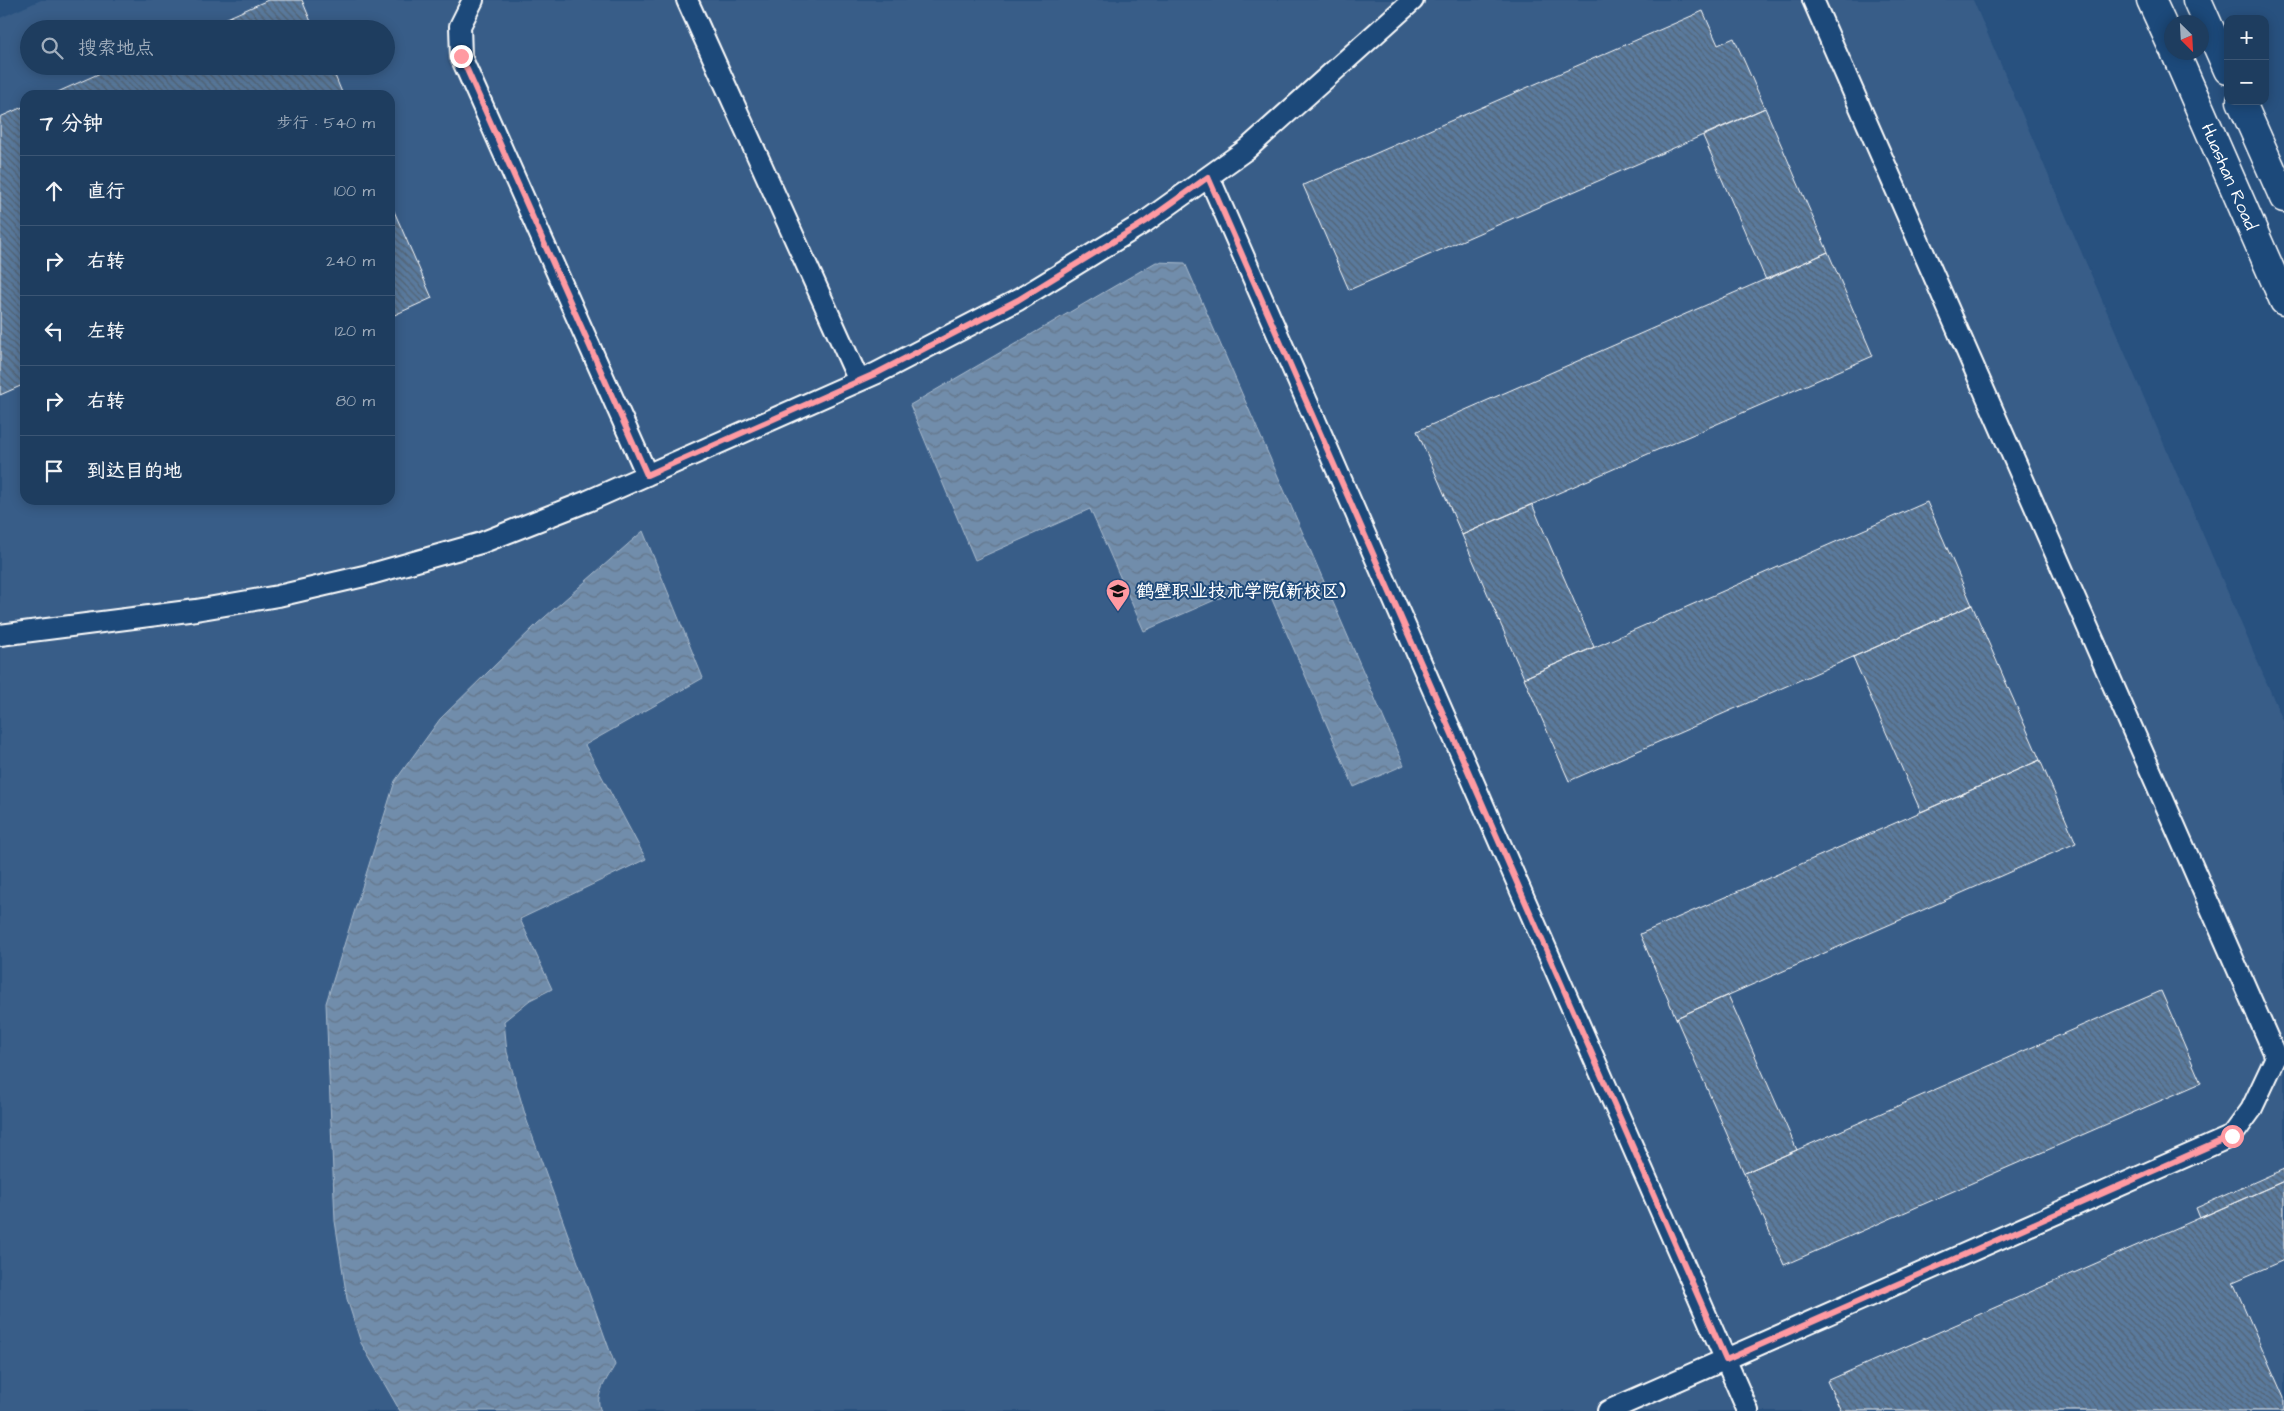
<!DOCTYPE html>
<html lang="zh">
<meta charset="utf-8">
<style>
body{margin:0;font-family:"Architects Daughter","LXGW WenKai TC",sans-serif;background:#264465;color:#f1f3f6}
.controls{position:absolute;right:15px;top:15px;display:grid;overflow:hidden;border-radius:10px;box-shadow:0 2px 12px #0003}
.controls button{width:45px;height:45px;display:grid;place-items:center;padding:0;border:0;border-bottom:1px solid #3c5674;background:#1e3d5f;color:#f1f3f6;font:25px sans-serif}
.compass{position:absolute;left:2164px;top:15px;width:45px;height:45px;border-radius:50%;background:#1e3d5f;box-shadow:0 2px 12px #0003;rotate:156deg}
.stop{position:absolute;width:15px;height:15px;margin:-11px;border:4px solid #ff9aa2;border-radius:50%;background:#fff}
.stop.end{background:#ff9aa2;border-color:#fff;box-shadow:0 1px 5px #0008}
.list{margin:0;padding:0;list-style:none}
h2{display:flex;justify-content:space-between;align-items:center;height:65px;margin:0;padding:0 20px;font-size:21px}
h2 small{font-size:16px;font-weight:400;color:#a1aebd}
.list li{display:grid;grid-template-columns:32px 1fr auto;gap:15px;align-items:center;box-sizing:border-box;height:70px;padding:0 20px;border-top:1px solid #3c5674}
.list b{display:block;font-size:19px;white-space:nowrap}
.list em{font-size:16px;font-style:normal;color:#a1aebd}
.icon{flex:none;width:28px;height:28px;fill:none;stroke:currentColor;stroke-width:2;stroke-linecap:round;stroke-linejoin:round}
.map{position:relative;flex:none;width:2284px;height:1411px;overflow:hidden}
.search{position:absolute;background:#1e3d5f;box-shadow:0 2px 12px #0003;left:20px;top:20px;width:375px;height:55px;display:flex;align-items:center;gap:12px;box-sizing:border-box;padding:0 18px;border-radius:28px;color:#a1aebd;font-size:19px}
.panel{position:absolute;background:#1e3d5f;box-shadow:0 2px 12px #0003;left:20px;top:90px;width:375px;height:415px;border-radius:15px}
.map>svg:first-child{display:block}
.built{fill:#375d88;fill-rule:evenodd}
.water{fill:url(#water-waves);stroke:#aabbcd}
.building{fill:url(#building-back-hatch);stroke:#fff}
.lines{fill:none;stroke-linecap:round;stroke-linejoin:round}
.service-casing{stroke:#fff;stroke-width:24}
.tertiary-casing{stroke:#fff;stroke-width:31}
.service{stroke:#1f4a7a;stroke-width:20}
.tertiary{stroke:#1f4a7a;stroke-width:28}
.route{stroke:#ff9aa2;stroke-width:6}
.labels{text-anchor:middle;stroke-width:4;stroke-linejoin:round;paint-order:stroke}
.street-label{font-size:18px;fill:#fff;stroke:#1f4a7a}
.poi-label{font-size:18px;font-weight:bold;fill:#fff;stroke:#1f4a7a;text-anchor:start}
</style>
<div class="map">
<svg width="2284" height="1411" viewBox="0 0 2284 1411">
<defs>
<pattern id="water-waves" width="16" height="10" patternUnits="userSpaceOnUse" patternTransform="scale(1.25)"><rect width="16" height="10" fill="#718dab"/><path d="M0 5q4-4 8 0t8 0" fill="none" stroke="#64768a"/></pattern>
<pattern id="building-back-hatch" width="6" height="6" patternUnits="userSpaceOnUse" patternTransform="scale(1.25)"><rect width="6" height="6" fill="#5a7a9d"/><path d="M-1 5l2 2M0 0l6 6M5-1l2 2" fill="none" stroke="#536374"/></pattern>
</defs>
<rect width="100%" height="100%" fill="#28517f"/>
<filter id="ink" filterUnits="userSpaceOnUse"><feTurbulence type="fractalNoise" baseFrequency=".02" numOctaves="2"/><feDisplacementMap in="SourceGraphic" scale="10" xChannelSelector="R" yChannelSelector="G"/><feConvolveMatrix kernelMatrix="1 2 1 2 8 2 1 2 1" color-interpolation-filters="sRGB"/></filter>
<g filter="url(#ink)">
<path class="built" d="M41 0H1973L2284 723V1411H0V18ZM29 29H386V66H29ZM25 95H390V500H25Z"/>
<path class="water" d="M1156 262 1185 263 1404 765 1354 787 1263 579 1144 631 1090 509 975 560 910 405Z
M643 531 703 678 585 745 646 859 520 919 552 989 530 1000 504 1021 507 1052 527 1121 615 1365C608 1378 593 1396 601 1411H400L361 1343 347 1299 335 1221 326 1003 395 781 440 719 537 624Z"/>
<path class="building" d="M268 0H302L314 29H202Z
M1703 11 1718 45 1734 38 1765 108 1349 290 1303 185Z
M116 66H331L343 95H51Z
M25 106V384L0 395V117Z
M1765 108 1828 252 1766 280 1703 136Z
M390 202 432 298 390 317Z
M1828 252 1873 356 1462 535 1417 431Z
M1927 502 1972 605 1569 781 1524 678Z
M1532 504 1594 647 1524 678 1462 535Z
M1972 605 2040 760 1921 812 1853 657Z
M2040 760 2076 843 1676 1018 1640 934Z
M2161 991 2201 1083 1784 1265 1744 1173Z
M1728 995 1797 1150 1744 1173 1676 1018Z
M2284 1169V1181L2200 1218 2196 1208Z
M2284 1181V1260L2233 1282 2284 1398V1411H1841L1827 1381Z"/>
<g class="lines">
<defs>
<path id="service" d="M473 0 460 26 461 57 647 475
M687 0 859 381
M1209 177 1748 1411
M0 635 196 610 278 596 364 576 481 543 588 501 877 373 1018 300 1145 222 1247 149 1413 0
M1608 1411 2232 1136 2251 1110 2276 1057 1813 0"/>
<g id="tertiary">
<path d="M2151 0 2172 46"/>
<path d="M2197 0 2228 70"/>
<path id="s1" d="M2175 52 2284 301"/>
<path d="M2241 101 2284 198"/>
</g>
</defs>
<use href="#service" class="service-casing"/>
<use href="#tertiary" class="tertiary-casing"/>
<use href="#service" class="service"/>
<use href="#tertiary" class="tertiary"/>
</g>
</g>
<g class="lines" filter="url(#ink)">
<path class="route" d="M461 56 647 475 877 373 1018 300 1145 222 1208 177 1726 1360 2232 1136"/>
</g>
<defs>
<symbol id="university-pin" viewBox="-11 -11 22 30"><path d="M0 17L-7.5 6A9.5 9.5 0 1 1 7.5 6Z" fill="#ff9aa2" stroke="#1f4a7a"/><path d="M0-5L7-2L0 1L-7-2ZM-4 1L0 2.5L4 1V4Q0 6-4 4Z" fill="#111"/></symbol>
</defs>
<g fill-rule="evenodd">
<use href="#university-pin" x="1104" y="577" width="28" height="38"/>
</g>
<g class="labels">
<g class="street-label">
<text dy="6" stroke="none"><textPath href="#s1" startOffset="136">Huashan Road</textPath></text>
</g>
<g class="poi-label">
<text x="1136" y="597">鹤壁职业技术学院(新校区)</text>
</g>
</g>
</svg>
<div class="controls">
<button>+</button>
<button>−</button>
</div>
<svg class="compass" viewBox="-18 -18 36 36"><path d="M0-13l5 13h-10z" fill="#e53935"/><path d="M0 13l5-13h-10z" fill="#a1aebd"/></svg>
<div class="stop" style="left:2232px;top:1136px"></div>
<div class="stop end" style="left:461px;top:56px"></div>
<div class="search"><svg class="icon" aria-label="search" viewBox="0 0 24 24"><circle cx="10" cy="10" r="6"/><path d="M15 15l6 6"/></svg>搜索地点</div>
<section class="panel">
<h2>7 分钟<small>步行 · 540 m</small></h2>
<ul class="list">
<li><svg class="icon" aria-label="ahead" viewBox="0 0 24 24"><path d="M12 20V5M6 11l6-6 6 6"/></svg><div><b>直行</b></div><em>100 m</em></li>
<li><svg class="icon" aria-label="right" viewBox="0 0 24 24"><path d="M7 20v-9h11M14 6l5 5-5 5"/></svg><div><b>右转</b></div><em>240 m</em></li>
<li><svg class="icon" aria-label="left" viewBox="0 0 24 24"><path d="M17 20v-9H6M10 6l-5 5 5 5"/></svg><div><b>左转</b></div><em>120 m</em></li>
<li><svg class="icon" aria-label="right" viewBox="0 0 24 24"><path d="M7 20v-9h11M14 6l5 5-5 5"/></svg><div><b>右转</b></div><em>80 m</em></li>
<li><svg class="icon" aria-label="arrive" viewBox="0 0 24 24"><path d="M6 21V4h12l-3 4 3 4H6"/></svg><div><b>到达目的地</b></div></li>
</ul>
</section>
</div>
